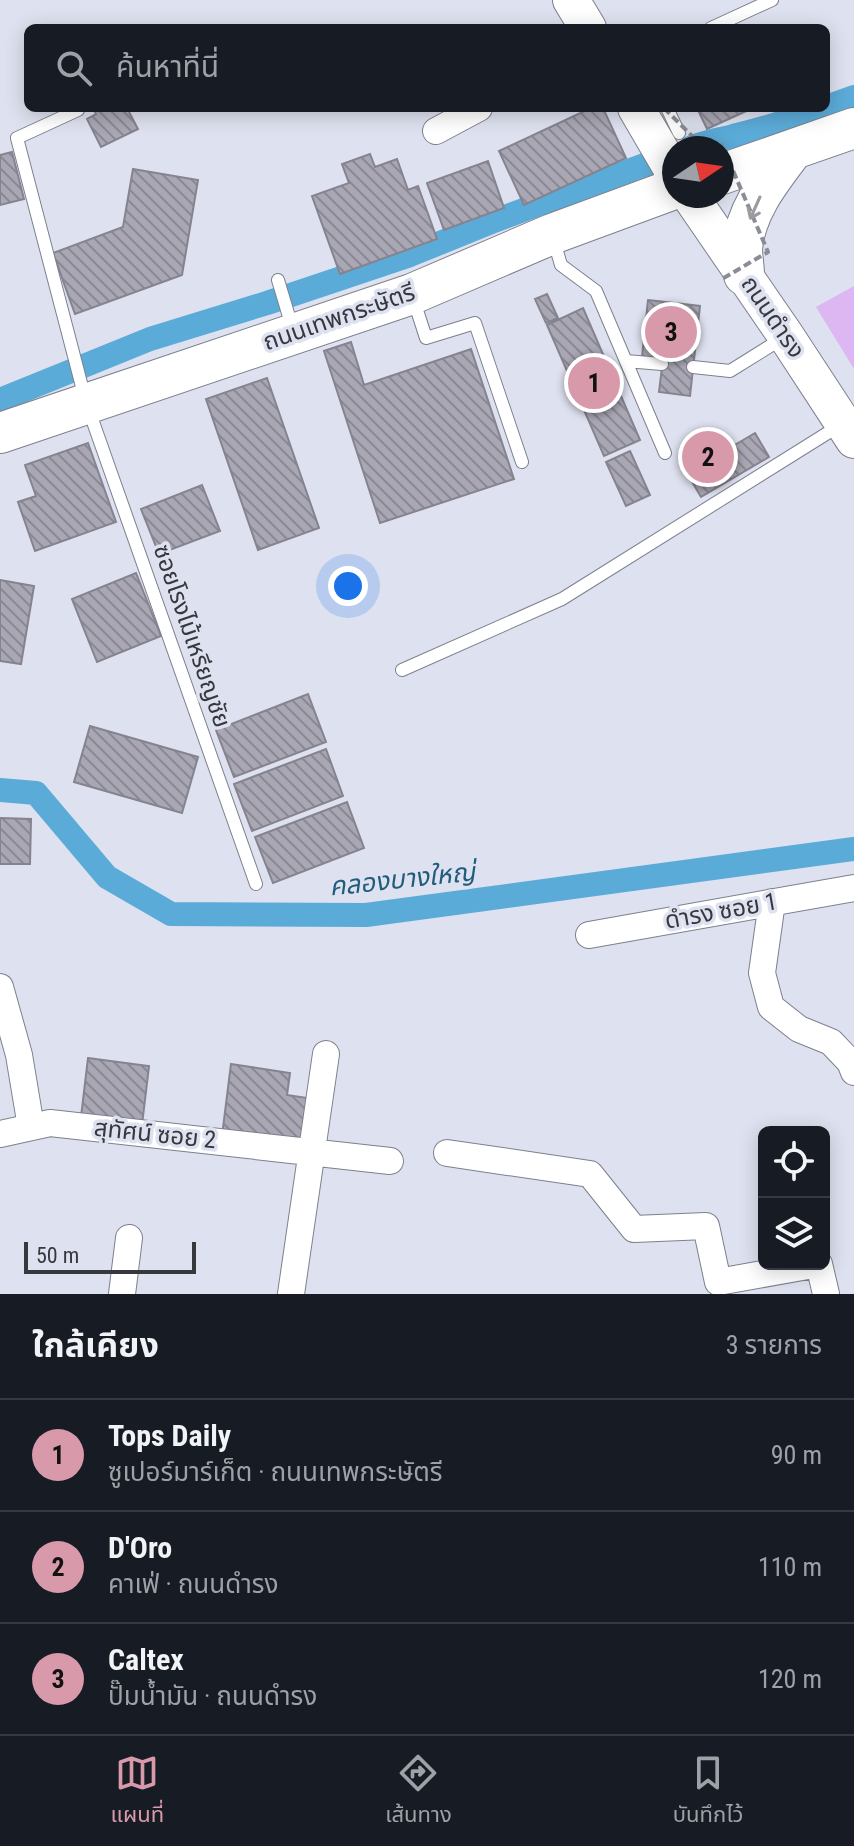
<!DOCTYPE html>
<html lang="th">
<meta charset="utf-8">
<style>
body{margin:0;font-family:"Roboto Condensed","Noto Sans Thai",sans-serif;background:#20242c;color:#f1f3f6}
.controls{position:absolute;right:24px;bottom:24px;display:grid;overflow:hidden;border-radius:12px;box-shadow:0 4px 20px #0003}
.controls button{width:72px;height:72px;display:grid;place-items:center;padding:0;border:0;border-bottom:2px solid #363941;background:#171b24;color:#f1f3f6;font:40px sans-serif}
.compass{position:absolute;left:662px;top:136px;width:72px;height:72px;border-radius:50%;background:#171b24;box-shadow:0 4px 20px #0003;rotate:77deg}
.scale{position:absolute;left:24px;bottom:20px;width:172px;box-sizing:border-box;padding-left:8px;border:4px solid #37383d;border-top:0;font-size:22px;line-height:28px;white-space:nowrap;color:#37383d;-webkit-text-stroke:6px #dee1ef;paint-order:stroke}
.you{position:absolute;left:348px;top:586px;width:28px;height:28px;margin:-20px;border:6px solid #fff;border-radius:50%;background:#1a73e8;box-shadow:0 0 0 12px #1a73e833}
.badge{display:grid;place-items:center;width:52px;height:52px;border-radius:50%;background:#d899ab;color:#111;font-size:26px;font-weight:700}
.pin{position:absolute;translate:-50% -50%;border:4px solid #fff;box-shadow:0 2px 8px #0006}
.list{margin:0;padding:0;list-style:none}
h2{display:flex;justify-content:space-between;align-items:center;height:104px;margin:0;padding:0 32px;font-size:34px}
h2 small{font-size:26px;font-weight:400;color:#9ea1a6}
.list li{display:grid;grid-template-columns:52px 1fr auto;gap:24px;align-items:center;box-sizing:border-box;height:112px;padding:0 32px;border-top:2px solid #363941}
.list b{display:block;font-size:30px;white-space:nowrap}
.list p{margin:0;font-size:26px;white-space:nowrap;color:#9ea1a6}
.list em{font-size:26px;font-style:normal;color:#9ea1a6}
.icon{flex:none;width:44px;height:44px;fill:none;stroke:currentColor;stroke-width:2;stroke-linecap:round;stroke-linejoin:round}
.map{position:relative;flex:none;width:854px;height:1294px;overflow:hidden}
.search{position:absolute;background:#171b24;box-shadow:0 4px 20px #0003;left:24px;right:24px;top:24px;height:88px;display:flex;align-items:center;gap:20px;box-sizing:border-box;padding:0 28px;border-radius:12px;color:#9ea1a6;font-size:30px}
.sheet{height:440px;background:#171b24}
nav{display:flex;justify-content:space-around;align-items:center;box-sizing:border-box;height:112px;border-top:2px solid #363941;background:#171b24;font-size:22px;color:#9ea1a6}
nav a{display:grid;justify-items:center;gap:4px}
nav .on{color:#d899ab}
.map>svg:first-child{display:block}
.pitch{fill:#dcb7f1}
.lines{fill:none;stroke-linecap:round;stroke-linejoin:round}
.canal{stroke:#5babd8;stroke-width:24}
.building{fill:url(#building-back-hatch);stroke:#85838f;stroke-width:2}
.lane-casing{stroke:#7d808c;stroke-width:14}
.street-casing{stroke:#7d808c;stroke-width:28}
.secondary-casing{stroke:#7d808c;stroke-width:38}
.primary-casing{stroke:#7d808c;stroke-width:42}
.lane{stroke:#fff;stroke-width:12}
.street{stroke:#fff;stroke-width:26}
.secondary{stroke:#fff;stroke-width:36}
.primary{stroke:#fff;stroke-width:40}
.path-bridge{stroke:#8b8d96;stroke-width:4;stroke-dasharray:8 4;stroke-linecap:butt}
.oneway{stroke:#9b9c9e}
.labels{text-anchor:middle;stroke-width:7;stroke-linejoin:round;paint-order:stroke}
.street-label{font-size:24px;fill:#37383d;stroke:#dee1ef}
.water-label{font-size:26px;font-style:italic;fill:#205d7c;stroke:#dee1ef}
</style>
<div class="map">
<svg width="854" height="1294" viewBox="0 0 854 1294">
<defs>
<pattern id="building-back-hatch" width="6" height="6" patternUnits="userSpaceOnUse" patternTransform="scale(2)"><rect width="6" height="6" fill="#a9a7b3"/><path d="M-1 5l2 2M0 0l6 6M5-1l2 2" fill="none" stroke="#8a8993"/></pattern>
</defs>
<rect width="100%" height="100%" fill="#dee1ef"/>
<path class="pitch" d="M854 286V369L816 307Z"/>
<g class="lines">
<path class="canal" d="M826 107 854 97
M690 148C704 142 718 140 733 136 763 129 794 119 824 108
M0 400 150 339 267 303 410 255 494 221 674 154
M0 790 36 793 107 877 171 914 366 915 854 849"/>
</g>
<path class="building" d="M93 108H127L138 129 101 147 87 119 96 114Z
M591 108H603L626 158 524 205 499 151Z
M697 108H753L707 129Z
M12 152 24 199 0 205V155Z
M370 154 375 167 397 159 408 190 418 186 437 239 340 274 312 196 349 183 342 164Z
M488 161 504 208 444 230 427 183Z
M133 169 198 180 182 275 75 314 53 253 123 227Z
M547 294 558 318 546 323 535 299Z
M648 300 700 306 690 396 659 392 663 359 642 357Z
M583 308 640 440 604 456 547 325Z
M351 342 364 385 471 349 514 479 380 523 324 351Z
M267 378 319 528 258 550 206 399Z
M755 433 769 457 701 497 687 473Z
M88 443 116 522 35 551 18 502 36 496 25 465Z
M630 451 650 495 626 506 606 462Z
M202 485 220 531 159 554 141 509Z
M136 573 161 636 97 662 72 599Z
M0 580 34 586 21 664 0 661Z
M308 694 326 742 234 777 216 730Z
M90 726 198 757 182 813 74 782Z
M326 749 343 796 252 831 234 784Z
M347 802 364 848 273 883 255 837Z
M0 818 31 819 30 864H0Z
M88 1058 149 1066 142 1125 81 1117Z
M231 1064 290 1073 287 1095 314 1099 307 1149 222 1136Z"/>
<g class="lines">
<defs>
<path id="lane" d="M711 28 772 0
M667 108 679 133
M78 110 17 138 86 402 256 884
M554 241 561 265 596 291 665 453
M278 280 293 330
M414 301 426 338 475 323 522 462
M626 361 662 364
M693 367 730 371 783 338
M402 670 562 599 842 424"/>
<path id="street" d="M436 131 479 108
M772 902 762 973 771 1007 799 1029 831 1042 850 1062 854 1072
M589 935 854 888
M0 987 19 1055 31 1127
M0 1134 50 1123 390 1161
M447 1153 590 1174 634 1229 706 1226 718 1282 819 1264 826 1294
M122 1294 129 1238
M291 1294 326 1054"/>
<path id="secondary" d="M571 0 588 28
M636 108 674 173
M690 196 786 336 854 440"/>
<path id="primary" d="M722 174 854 128
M744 275C744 266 742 257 742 249 745 211 770 180 792 151
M0 433 412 294 552 234 674 189"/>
</defs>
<use href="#lane" class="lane-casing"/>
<use href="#street" class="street-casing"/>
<use href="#secondary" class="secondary-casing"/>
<use href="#primary" class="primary-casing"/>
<use href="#lane" class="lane"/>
<use href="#street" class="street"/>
<use href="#secondary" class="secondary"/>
<use href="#primary" class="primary"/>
<path class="path-bridge" d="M664 108 704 148
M715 148 722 145 768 252 722 279"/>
</g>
<defs><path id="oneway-shaft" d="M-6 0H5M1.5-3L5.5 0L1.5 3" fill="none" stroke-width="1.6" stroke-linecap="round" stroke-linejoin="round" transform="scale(2)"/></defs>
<use class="oneway" href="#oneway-shaft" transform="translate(755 208) rotate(114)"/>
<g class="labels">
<g class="street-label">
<text transform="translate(339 317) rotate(-19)" y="8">ถนนเทพกระษัตรี</text>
<text transform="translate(773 317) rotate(56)" y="8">ถนนดำรง</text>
<text transform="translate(192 636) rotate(71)" y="8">ซอยโรงไม้เหรียญชัย</text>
<text transform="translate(721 911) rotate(-10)" y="8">ดำรง ซอย 1</text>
<text transform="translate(155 1134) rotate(6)" y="8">สุทัศน์ ซอย 2</text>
</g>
<g class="water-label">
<text transform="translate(402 879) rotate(-6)" y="9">คลองบางใหญ่</text>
</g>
</g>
</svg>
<div class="controls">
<button><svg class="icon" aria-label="locate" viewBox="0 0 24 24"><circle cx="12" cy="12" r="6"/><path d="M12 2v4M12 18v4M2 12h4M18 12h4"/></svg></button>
<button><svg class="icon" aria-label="layers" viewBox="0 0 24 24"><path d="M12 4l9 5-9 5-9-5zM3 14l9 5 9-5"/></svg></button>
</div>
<svg class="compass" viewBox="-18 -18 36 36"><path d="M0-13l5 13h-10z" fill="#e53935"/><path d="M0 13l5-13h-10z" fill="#9ea1a6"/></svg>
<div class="scale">50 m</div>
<div class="you"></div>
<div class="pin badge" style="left:594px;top:383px">1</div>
<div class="pin badge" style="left:708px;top:457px">2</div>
<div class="pin badge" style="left:671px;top:332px">3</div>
<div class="search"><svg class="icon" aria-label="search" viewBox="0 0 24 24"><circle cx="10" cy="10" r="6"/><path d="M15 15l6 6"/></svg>ค้นหาที่นี่</div>
</div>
<section class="sheet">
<h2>ใกล้เคียง<small>3 รายการ</small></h2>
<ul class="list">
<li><span class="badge">1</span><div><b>Tops Daily</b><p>ซูเปอร์มาร์เก็ต · ถนนเทพกระษัตรี</p></div><em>90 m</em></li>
<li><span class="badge">2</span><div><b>D'Oro</b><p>คาเฟ่ · ถนนดำรง</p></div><em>110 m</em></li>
<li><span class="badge">3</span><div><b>Caltex</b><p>ปั๊มน้ำมัน · ถนนดำรง</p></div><em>120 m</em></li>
</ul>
</section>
<nav>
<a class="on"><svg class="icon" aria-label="map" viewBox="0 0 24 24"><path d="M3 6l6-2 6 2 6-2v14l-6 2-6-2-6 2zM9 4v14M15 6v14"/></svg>แผนที่</a>
<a><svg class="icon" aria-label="directions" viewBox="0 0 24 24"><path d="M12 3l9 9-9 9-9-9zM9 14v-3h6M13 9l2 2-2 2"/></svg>เส้นทาง</a>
<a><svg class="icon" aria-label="saved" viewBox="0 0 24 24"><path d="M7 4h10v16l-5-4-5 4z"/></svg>บันทึกไว้</a>
</nav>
